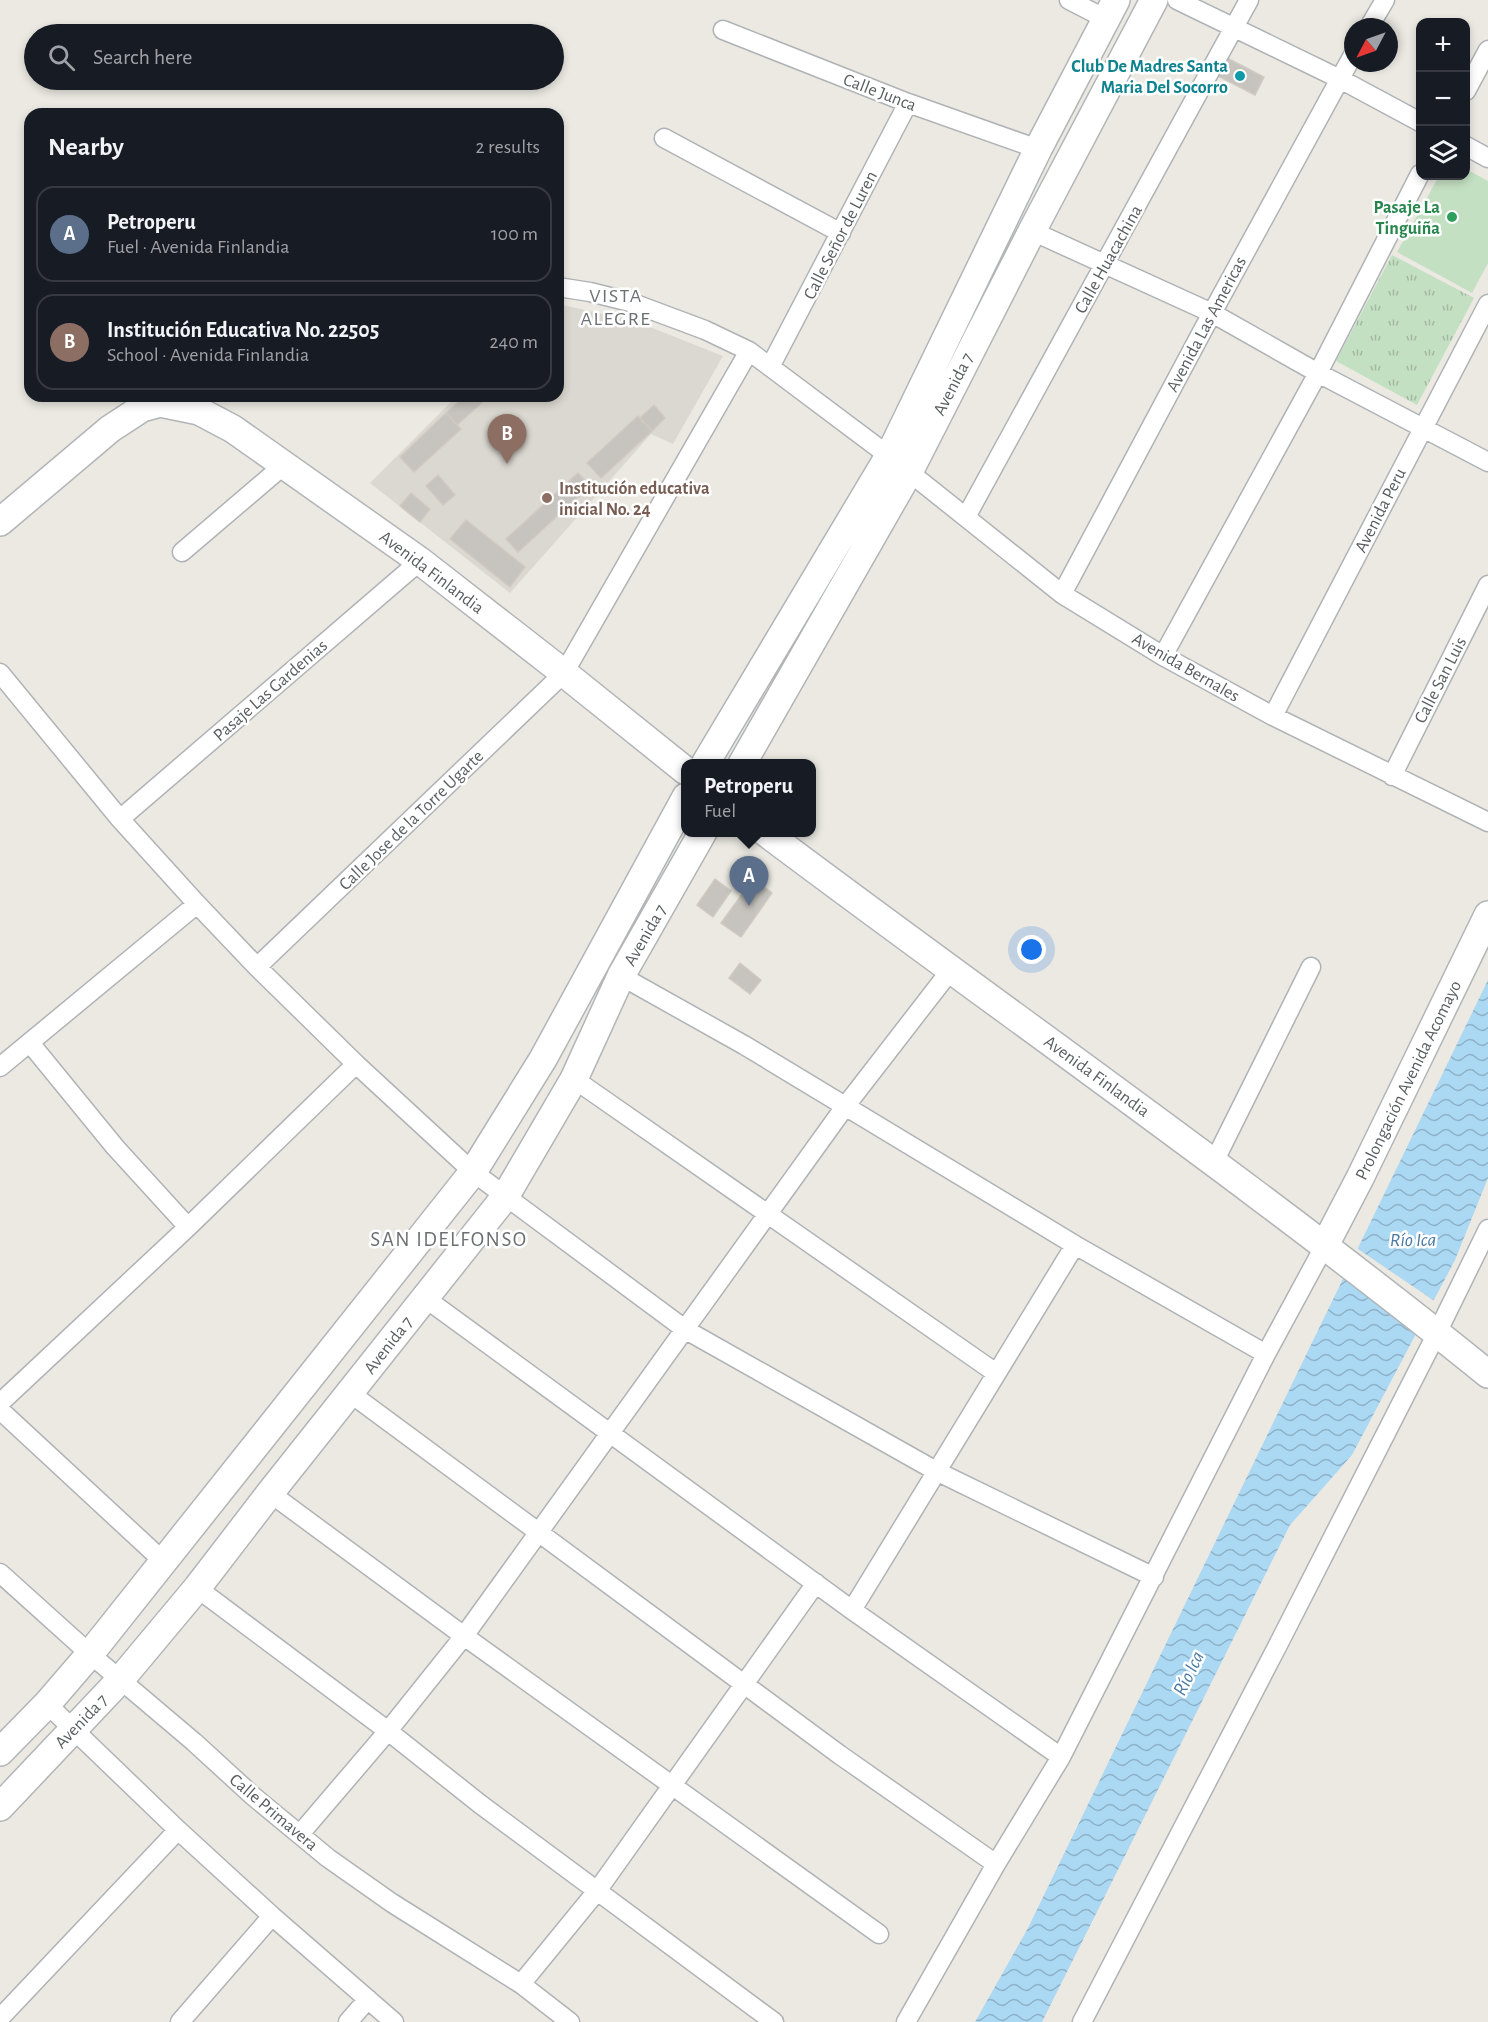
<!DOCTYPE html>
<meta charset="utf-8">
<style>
body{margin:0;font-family:"Alegreya Sans",sans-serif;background:#20242c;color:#f1f3f6}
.controls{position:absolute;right:18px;top:18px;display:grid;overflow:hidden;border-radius:12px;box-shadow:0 3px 9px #0003}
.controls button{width:54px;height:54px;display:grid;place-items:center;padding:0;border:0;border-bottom:2px solid #363941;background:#171b24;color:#f1f3f6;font:30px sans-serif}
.compass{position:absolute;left:1344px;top:18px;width:54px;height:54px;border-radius:50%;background:#171b24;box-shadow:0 3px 9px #0003;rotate:229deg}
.you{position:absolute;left:1032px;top:950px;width:21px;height:21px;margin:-15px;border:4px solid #fff;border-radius:50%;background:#1a73e8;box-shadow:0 0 0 9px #1a73e833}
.badge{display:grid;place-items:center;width:39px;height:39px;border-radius:50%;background:#db2777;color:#fff;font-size:20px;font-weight:700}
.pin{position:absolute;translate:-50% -50px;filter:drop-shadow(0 2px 3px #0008)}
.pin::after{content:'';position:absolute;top:32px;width:21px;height:18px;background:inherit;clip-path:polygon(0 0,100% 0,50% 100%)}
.popup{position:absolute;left:681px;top:759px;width:135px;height:78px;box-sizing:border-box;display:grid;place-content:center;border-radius:12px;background:#171b24;filter:drop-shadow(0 2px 4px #0005);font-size:20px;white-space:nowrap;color:#9ea1a6}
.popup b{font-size:22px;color:#f1f3f6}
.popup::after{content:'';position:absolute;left:50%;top:100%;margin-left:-12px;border:12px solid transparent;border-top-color:#171b24}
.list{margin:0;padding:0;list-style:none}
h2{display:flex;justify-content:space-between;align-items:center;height:78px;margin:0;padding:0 24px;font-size:26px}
h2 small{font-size:20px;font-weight:400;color:#9ea1a6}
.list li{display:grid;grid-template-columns:39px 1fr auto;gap:18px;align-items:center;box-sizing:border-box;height:96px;margin:0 12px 12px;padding:0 12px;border:2px solid #363941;border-radius:18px}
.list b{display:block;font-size:22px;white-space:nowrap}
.list p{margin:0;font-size:20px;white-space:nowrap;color:#9ea1a6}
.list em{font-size:20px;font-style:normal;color:#9ea1a6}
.icon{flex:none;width:33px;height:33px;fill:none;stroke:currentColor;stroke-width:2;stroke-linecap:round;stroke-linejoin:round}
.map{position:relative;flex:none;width:1488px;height:2022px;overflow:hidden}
.search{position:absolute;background:#171b24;box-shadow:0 3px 9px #0003;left:24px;top:24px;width:540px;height:66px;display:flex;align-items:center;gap:15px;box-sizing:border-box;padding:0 21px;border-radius:33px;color:#9ea1a6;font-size:22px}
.panel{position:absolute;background:#171b24;box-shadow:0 3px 9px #0003;left:24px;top:108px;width:540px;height:294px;border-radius:18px}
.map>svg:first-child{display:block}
.education{fill:#dbd8d1}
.park{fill:url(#park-tufts)}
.pitch{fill:#c4e0c2}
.water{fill:url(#water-waves)}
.pier{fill:#ebe9e2}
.building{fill:#c7c4bf;stroke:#cfcac2;stroke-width:1.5}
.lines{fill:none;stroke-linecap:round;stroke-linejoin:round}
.street-casing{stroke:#b0b3b6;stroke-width:21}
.secondary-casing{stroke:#b2b5b8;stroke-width:30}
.street{stroke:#fff;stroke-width:18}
.secondary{stroke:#fff;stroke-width:27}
.culture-dot{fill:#0f9aa8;stroke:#fff;stroke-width:2}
.leisure-dot{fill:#2e9e5b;stroke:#fff;stroke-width:2}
.education-dot{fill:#8d6e63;stroke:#fff;stroke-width:2}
.labels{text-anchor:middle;stroke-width:5;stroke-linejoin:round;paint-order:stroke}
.culture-label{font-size:18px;font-weight:bold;fill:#0d838f;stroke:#fff;text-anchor:end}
.street-label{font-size:18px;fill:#5b5e61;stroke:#fff}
.leisure-label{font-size:18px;font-weight:bold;fill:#27864d;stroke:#fff;text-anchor:end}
.education-label{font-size:18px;font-weight:bold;fill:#785e54;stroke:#fff;text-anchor:start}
.neighbourhood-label{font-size:20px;letter-spacing:1.5px;fill:#6c7073;stroke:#fff}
.water-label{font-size:20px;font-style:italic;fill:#4b7aa3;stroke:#fff}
.quarter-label{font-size:21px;letter-spacing:1.5px;fill:#6c7073;stroke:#fff}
</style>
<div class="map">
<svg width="1488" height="2022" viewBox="0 0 1488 2022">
<defs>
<pattern id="park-tufts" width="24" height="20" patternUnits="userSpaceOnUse" patternTransform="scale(1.5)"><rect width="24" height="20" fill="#c4e0c2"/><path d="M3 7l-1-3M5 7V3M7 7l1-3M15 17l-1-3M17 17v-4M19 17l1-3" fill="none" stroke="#a2b9a1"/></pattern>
<pattern id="water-waves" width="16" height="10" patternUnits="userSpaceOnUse" patternTransform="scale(1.5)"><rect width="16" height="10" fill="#abd8f3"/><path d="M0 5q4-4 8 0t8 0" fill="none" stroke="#8eb2c8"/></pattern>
</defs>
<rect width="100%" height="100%" fill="#ebe9e2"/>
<path class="education" d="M558 304 635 321 723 356 673 444 651 434 510 593 370 483 457 396H558Z"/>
<path class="park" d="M1392 255 1474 298 1417 405 1336 361Z"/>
<path class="pitch" d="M1466 169 1488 181V263L1472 293 1397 252 1439 176H1466Z"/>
<path class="water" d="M1488 980V1178L1455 1260 1352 1455 1290 1525 1042 2022H975L1028 1928Z"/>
<path class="pier" d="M1355 1247 1436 1302 1419 1330 1341 1277Z"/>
<path class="building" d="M1225 57 1264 77 1255 95 1216 75Z
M465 396H482L485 400 457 425 446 413Z
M654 405 665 418 652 431 640 418Z
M446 413 461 429 414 472 400 457Z
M638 416 652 431 601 478 587 463Z
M578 473 590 486 518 552 506 539Z
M438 475 455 495 443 505 426 486Z
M411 493 430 509 420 522 400 506Z
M466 520 525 567 510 587 450 539Z
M715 879 731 891 713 917 697 905Z
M753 879 772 893 741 937 721 923Z
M740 963 761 980 750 994 729 978Z"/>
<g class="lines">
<defs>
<path id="street" d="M1069 0 1106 19
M1177 0 1340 79 1420 122
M1369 27 1385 0
M723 30 908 103 1038 149
M1466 91 1488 50
M664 138 841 233
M1466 146 1488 158
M1032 231 1212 313 1318 373 1488 462
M558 287 590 292 630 302 705 330 749 351 889 456 1062 594 1163 656 1273 716 1488 822
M770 367 908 103
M966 517 1249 0
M182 552 284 465
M1062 594 1212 313 1353 55
M1163 656 1318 373 1420 174
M0 673 120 819 197 904 257 967 356 1064 473 1172 686 1330 936 1471 1154 1577
M1273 716 1488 304
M1392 776 1488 585
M120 819 420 561
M257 967 564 673 749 351
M621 976 744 1045 1075 1245 1266 1354
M30 1043 115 1147 188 1227
M0 1067 197 904
M574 1079 996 1373
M1214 1162 1311 967
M425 1298 852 1610 1061 1757
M350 1393 840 1755 996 1864
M0 1403 188 1227 356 1064
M0 1410 163 1561
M270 1493 464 1636 879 1934
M0 1573 90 1654 194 1742 253 1796 328 1858 392 1903 521 1984 570 2022
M197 1588 388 1731 480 1804 774 2022
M852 1610 1075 1245
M47 1704 178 1830 272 1916 394 2022
M300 1834 388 1731 464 1636 844 1108 950 971
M521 1984 597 1891 816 1583
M0 2018 178 1830
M180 2022 272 1916
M348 2022 368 1999
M906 2022 996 1864 1061 1757 1266 1354 1325 1245
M1082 2022 1280 1641 1437 1333 1488 1229"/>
<path id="secondary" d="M0 522 110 429 142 408 160 403 199 411 233 429 420 561 564 673 686 771
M705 764 889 456 1038 149 1116 0
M742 764 909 472 1032 231 1154 0
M765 832C1006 1013 1254 1185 1488 1374
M1325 1245 1360 1178 1488 915
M0 1752 47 1704 90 1654 473 1172 543 1059 686 797
M0 1807 121 1679 197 1588 270 1493 505 1197 574 1079 621 976 703 832"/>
</defs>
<use href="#street" class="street-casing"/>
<use href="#secondary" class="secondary-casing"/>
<use href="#street" class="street"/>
<use href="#secondary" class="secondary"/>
</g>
<circle class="culture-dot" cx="1240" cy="76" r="6"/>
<circle class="leisure-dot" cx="1452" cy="217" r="6"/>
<circle class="education-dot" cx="547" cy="498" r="6"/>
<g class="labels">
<g class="culture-label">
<text x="1228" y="72">Club De Madres Santa<tspan x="1228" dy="21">Maria Del Socorro</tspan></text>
</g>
<g class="street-label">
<text transform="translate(880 92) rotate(21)" y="6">Calle Junca</text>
<text transform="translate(840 235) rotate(-63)" y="6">Calle Señor de Luren</text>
<text transform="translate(1108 259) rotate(-61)" y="6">Calle Huacachina</text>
<text transform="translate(1206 324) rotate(-62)" y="6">Avenida Las Americas</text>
<text transform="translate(953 384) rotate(-63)" y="6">Avenida 7</text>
<text transform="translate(1380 510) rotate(-63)" y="6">Avenida Peru</text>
<text transform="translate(432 572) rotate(37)" y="6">Avenida Finlandia</text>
<text transform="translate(1186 667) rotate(30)" y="6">Avenida Bernales</text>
<text transform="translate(1440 680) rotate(-63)" y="6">Calle San Luis</text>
<text transform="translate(270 690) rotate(-41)" y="6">Pasaje Las Gardenias</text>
<text transform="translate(411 820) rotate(-44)" y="6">Calle Jose de la Torre Ugarte</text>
<text transform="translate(645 935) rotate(-60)" y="6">Avenida 7</text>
<text transform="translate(1097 1076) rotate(36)" y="6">Avenida Finlandia</text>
<text transform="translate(1408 1080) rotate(-64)" y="6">Prolongación Avenida Acomayo</text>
<text transform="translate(388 1345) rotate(-52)" y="6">Avenida 7</text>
<text transform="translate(81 1721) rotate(-46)" y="6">Avenida 7</text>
<text transform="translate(274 1812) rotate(40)" y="6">Calle Primavera</text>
</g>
<g class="leisure-label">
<text x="1440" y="213">Pasaje La<tspan x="1440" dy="21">Tinguiña</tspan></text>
</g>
<g class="education-label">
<text x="559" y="494">Institución educativa<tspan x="559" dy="21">inicial No. 24</tspan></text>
</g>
<g class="neighbourhood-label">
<text x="616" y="302">VISTA<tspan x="616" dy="23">ALEGRE</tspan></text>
</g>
<g class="water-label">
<text x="1413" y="1246">Río Ica</text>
<text transform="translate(1188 1673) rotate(-64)" y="7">Río Ica</text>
</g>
<g class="quarter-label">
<text x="449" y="1246">SAN IDELFONSO</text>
</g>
</g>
</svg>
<div class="controls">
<button>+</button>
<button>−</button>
<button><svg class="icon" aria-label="layers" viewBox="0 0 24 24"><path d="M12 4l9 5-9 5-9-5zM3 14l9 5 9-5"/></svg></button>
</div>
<svg class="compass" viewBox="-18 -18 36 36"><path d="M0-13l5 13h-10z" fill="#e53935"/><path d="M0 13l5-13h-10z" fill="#9ea1a6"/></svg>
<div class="you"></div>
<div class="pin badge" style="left:749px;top:906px;background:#5c6f8a">A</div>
<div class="popup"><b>Petroperu</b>Fuel</div>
<div class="pin badge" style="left:507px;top:464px;background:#8d6e63">B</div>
<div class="search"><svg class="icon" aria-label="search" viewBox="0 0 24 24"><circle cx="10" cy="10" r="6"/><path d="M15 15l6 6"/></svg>Search here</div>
<section class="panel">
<h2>Nearby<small>2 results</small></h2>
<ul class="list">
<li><span class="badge" style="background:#5c6f8a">A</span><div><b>Petroperu</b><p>Fuel · Avenida Finlandia</p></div><em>100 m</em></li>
<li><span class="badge" style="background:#8d6e63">B</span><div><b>Institución Educativa No. 22505</b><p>School · Avenida Finlandia</p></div><em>240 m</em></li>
</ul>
</section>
</div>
